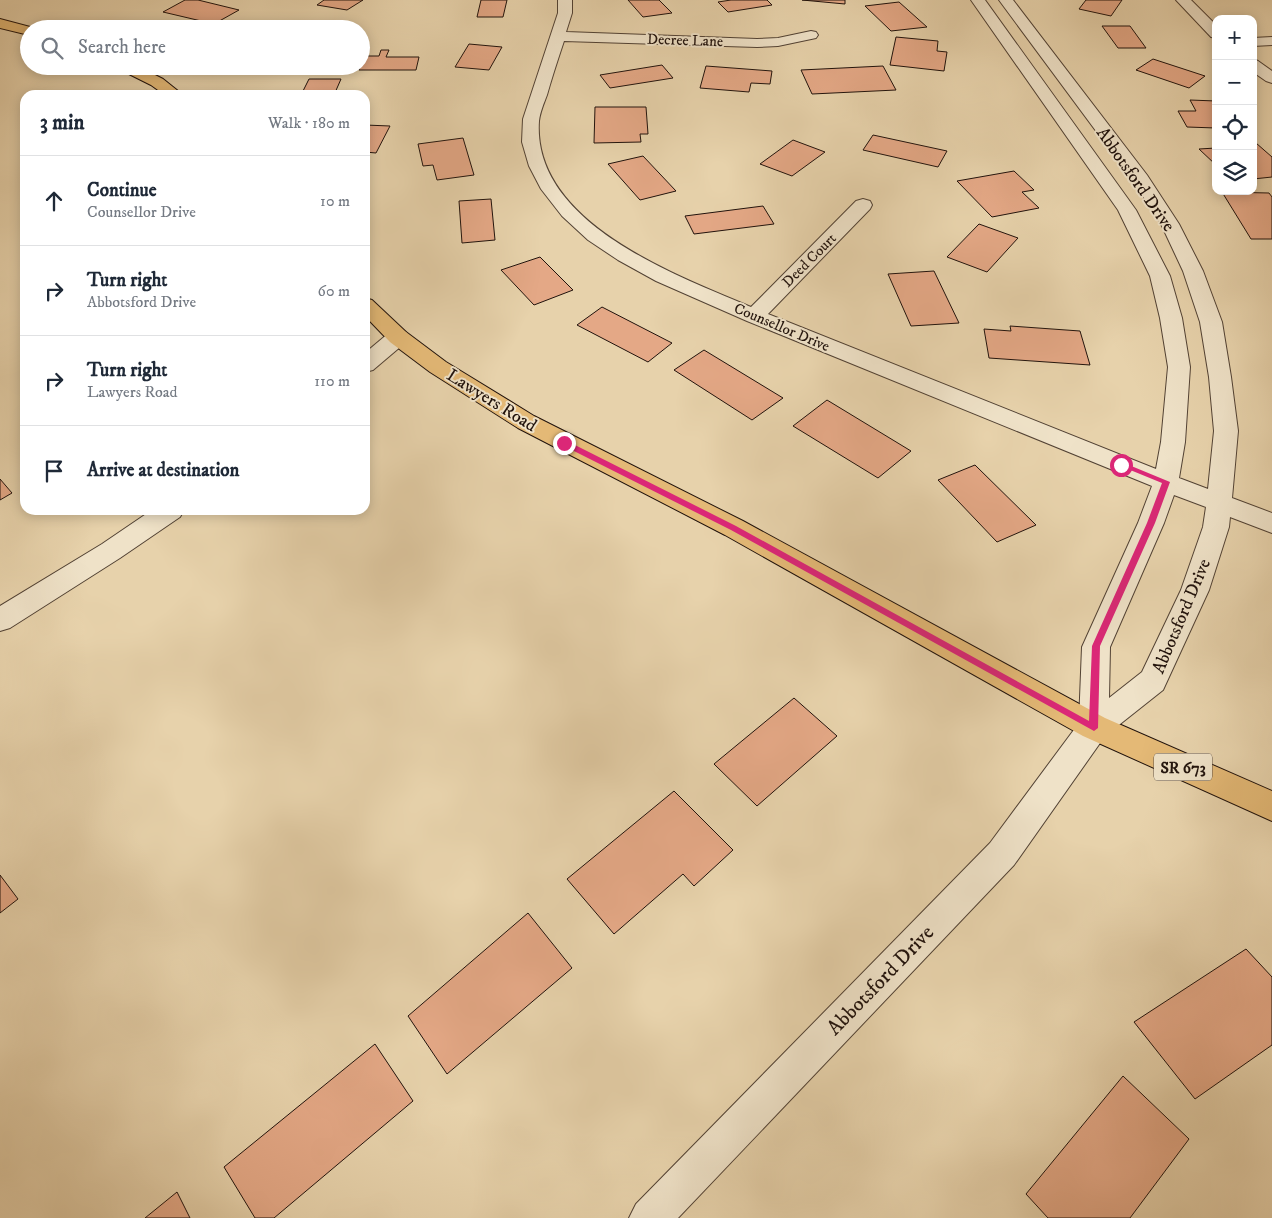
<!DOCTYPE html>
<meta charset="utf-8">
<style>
body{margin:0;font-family:"IM FELL DW Pica",serif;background:#f2f2f3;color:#1f2937}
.controls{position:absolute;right:15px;top:15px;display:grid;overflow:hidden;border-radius:10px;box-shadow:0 2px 12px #0003}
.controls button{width:45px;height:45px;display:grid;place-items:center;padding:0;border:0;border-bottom:1px solid #e0e1e3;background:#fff;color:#1f2937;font:25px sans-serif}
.stop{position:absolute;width:15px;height:15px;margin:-11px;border:4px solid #db2777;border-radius:50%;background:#fff}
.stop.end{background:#db2777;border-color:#fff;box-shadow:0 1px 5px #0008}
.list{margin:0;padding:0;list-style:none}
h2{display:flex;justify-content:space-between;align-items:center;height:65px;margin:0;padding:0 20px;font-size:21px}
h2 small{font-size:16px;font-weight:400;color:#747a83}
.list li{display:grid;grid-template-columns:32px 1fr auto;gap:15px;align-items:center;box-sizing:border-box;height:90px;padding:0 20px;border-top:1px solid #e0e1e3}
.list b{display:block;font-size:19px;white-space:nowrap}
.list p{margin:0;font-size:16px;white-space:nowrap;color:#747a83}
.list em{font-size:16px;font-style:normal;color:#747a83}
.icon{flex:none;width:28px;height:28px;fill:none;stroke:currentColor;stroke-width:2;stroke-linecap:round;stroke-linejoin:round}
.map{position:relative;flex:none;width:1272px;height:1218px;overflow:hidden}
.search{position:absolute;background:#fff;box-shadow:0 2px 12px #0003;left:20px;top:20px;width:350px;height:55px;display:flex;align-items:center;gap:12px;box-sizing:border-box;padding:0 18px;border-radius:28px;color:#747a83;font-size:19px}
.panel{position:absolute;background:#fff;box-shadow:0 2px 12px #0003;left:20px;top:90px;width:350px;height:425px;border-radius:15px}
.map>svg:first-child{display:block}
.building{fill:#e4a886;stroke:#20120c}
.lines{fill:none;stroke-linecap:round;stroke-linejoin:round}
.minor-casing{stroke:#524234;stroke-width:2}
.major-casing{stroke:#20120c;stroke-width:2}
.minor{fill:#efe2c8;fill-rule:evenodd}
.major{fill:#e4b976;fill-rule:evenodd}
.route{fill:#db2777}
.labels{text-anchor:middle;stroke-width:4;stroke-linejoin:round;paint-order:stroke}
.far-street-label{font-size:15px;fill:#20120c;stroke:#efe2c8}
.shield{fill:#efe2c8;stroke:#5e5044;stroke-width:1}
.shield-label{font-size:16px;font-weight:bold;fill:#20120c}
.street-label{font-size:18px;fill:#20120c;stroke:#efe2c8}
.near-street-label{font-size:21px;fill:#20120c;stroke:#efe2c8}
</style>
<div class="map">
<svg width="1272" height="1218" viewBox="0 0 1272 1218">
<rect width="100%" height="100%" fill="#e7d2ab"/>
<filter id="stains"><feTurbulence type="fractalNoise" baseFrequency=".004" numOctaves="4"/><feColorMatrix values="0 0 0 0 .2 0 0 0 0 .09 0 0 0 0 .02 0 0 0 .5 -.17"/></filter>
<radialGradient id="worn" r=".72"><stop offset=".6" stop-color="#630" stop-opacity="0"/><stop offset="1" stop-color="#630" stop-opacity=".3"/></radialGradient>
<path class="building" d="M185 0H198L239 10 214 24 163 12Z
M324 0H363L347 10 317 5Z
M481 0H507L503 17H477Z
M628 0H659L672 13 643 17Z
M731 0H767L772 5 728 12 718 2Z
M802 0H845V4Z
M1086 0H1122L1111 16 1079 9Z
M899 2 927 27 891 31 865 6Z
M1102 26H1130L1146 48H1118Z
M896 37 938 41 937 51 947 52 944 71 890 65Z
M469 44 502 47 489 70 455 67Z
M381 50H389L386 57H419L416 70H359L364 56H379Z
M1153 59 1205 76 1189 88 1136 70Z
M662 65 673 78 610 88 600 75Z
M706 66 772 71 770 84 751 83 749 92 700 88Z
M883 66 896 90 812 94 801 70Z
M309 79H341L334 95H301Z
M1190 100 1216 101V128L1187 127 1178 111H1196Z
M595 107H646L648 134H640L641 142 594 143Z
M365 125 390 126 376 153 365 152Z
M873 135 947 151 938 167 863 150Z
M463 138 474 175 437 180 433 165 423 166 418 144Z
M793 140 825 152 792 176 760 164Z
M1256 143 1272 157V177L1253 179V144Z
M1216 148V165L1199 149Z
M643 156 676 191 640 200 608 164Z
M1014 171 1034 190 1022 192 1039 208 992 217 957 181Z
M1222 192 1269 193 1272 197V239H1251Z
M491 199 495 240 462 243 459 201Z
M763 206 774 224 694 234 685 216Z
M979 224 1018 238 987 272 947 257Z
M540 257 573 290 534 305 501 270Z
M934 271 959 323 911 326 888 274Z
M602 307 672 343 648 362 577 325Z
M1010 326 1080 331 1090 365 989 358 984 329 1011 331Z
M704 350 783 398 752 420 674 370Z
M827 400 911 451 878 478 793 426Z
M975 465 1036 525 997 542 938 480Z
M0 479 12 493 0 500Z
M794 698 837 736 757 806 714 764Z
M674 791 733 850 694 886 683 874 614 934 567 879Z
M0 875 18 899 0 913Z
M528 913 572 968 447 1074 408 1016Z
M1246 949 1272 977V1045L1195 1099 1134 1022Z
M375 1044 413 1101 274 1218H255L224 1167Z
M1123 1076 1189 1139 1130 1218H1048L1026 1194Z
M177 1192 190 1218H145Z"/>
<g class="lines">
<defs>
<path id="minor" d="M558 0H572V13L566 32 757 39 778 38 811 31 816 32 818 35 816 38 778 46 757 47 564 41C558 59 552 77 547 95 544 103 540 112 539 121 532 223 676 275 751 307L856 201 863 199 870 201 872 205 870 209 768 314 1156 469 1161 442 1168 367 1160 318 1150 276 1118 210 971 0H985L1136 210 1170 276 1182 318 1190 367 1185 442 1179 478 1208 489 1214 431 1209 377 1200 322 1183 271 1161 224 1133 181 999 0H1013L1147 175 1179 224 1203 271 1222 322 1231 377 1238 431 1232 498 1272 513V533L1230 517 1229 527 1209 590 1163 690 1105 736 1014 865 678 1218H629L636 1204 990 843 1079 723 1082 647 1138 523 1152 486 747 321 656 281 618 260 588 240 562 216 541 189 529 166 522 142 523 119 558 13ZM1174 495 1206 507 1203 527 1181 590 1142 672 1109 698 1110 647 1164 523Z
M1176 0H1191L1216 25V38L1211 37Z
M1272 37V45L1253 46V38Z
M1253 59 1258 61 1272 71V83L1266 81 1253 72Z
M398 330 406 332 409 337 406 342 373 370 365 372V353L390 332Z
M152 510H184L180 517 120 558 10 628 0 631V606L102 544Z"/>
<path id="major" d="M0 19 34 28 35 29H29V35L0 28Z
M116 66H137L163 79 183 95H165L151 85 119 69Z
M365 298 372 300 406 332 446 362 534 416 743 521 1105 718 1272 791V821L1083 736 725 535 518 428 430 372 390 342 365 316Z"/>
</defs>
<use href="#minor" class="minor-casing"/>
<use href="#major" class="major-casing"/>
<use href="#minor" class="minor"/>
<use href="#major" class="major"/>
</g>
<path class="route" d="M562 441H567L736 526 1089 721 1092 646 1147 523 1162 483 1118 465 1124 463 1170 482 1155 523 1100 646 1098 728 1094 731 731 530 562 445Z"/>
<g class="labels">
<g class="far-street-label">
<text transform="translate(685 40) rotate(2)" y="5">Decree Lane</text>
<text transform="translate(809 260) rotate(-45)" y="5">Deed Court</text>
<text transform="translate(782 327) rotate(23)" y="5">Counsellor Drive</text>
</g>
<rect class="shield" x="1154" y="753.5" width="58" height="27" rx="4"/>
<g class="shield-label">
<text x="1183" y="773">SR 673</text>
</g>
<g class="street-label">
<text transform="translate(1136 179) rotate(55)" y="6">Abbotsford Drive</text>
<text transform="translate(492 400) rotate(32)" y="6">Lawyers Road</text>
<text transform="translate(1181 616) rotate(-67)" y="6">Abbotsford Drive</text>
</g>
<g class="near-street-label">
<text transform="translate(880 980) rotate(-46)" y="7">Abbotsford Drive</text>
</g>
</g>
<rect width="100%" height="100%" filter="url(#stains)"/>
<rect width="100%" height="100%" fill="url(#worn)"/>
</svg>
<div class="controls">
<button>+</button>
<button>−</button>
<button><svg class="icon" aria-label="locate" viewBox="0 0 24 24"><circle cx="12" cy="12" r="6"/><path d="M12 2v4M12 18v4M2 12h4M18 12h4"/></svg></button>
<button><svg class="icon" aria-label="layers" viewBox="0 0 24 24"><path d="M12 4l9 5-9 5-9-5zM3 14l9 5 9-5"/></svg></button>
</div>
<div class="stop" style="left:1121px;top:465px"></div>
<div class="stop end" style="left:564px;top:443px"></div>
<div class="search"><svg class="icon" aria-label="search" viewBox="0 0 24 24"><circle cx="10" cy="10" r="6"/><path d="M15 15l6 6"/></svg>Search here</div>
<section class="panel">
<h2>3 min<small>Walk · 180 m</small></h2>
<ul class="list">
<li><svg class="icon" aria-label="ahead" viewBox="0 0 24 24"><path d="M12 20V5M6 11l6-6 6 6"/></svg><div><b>Continue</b><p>Counsellor Drive</p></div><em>10 m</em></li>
<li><svg class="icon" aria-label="right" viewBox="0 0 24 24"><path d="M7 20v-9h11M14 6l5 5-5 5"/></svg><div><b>Turn right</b><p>Abbotsford Drive</p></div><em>60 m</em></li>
<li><svg class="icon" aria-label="right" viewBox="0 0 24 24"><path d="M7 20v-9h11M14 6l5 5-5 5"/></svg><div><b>Turn right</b><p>Lawyers Road</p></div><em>110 m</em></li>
<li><svg class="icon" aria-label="arrive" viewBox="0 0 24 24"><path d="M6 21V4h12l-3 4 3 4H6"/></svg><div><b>Arrive at destination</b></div></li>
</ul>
</section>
</div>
